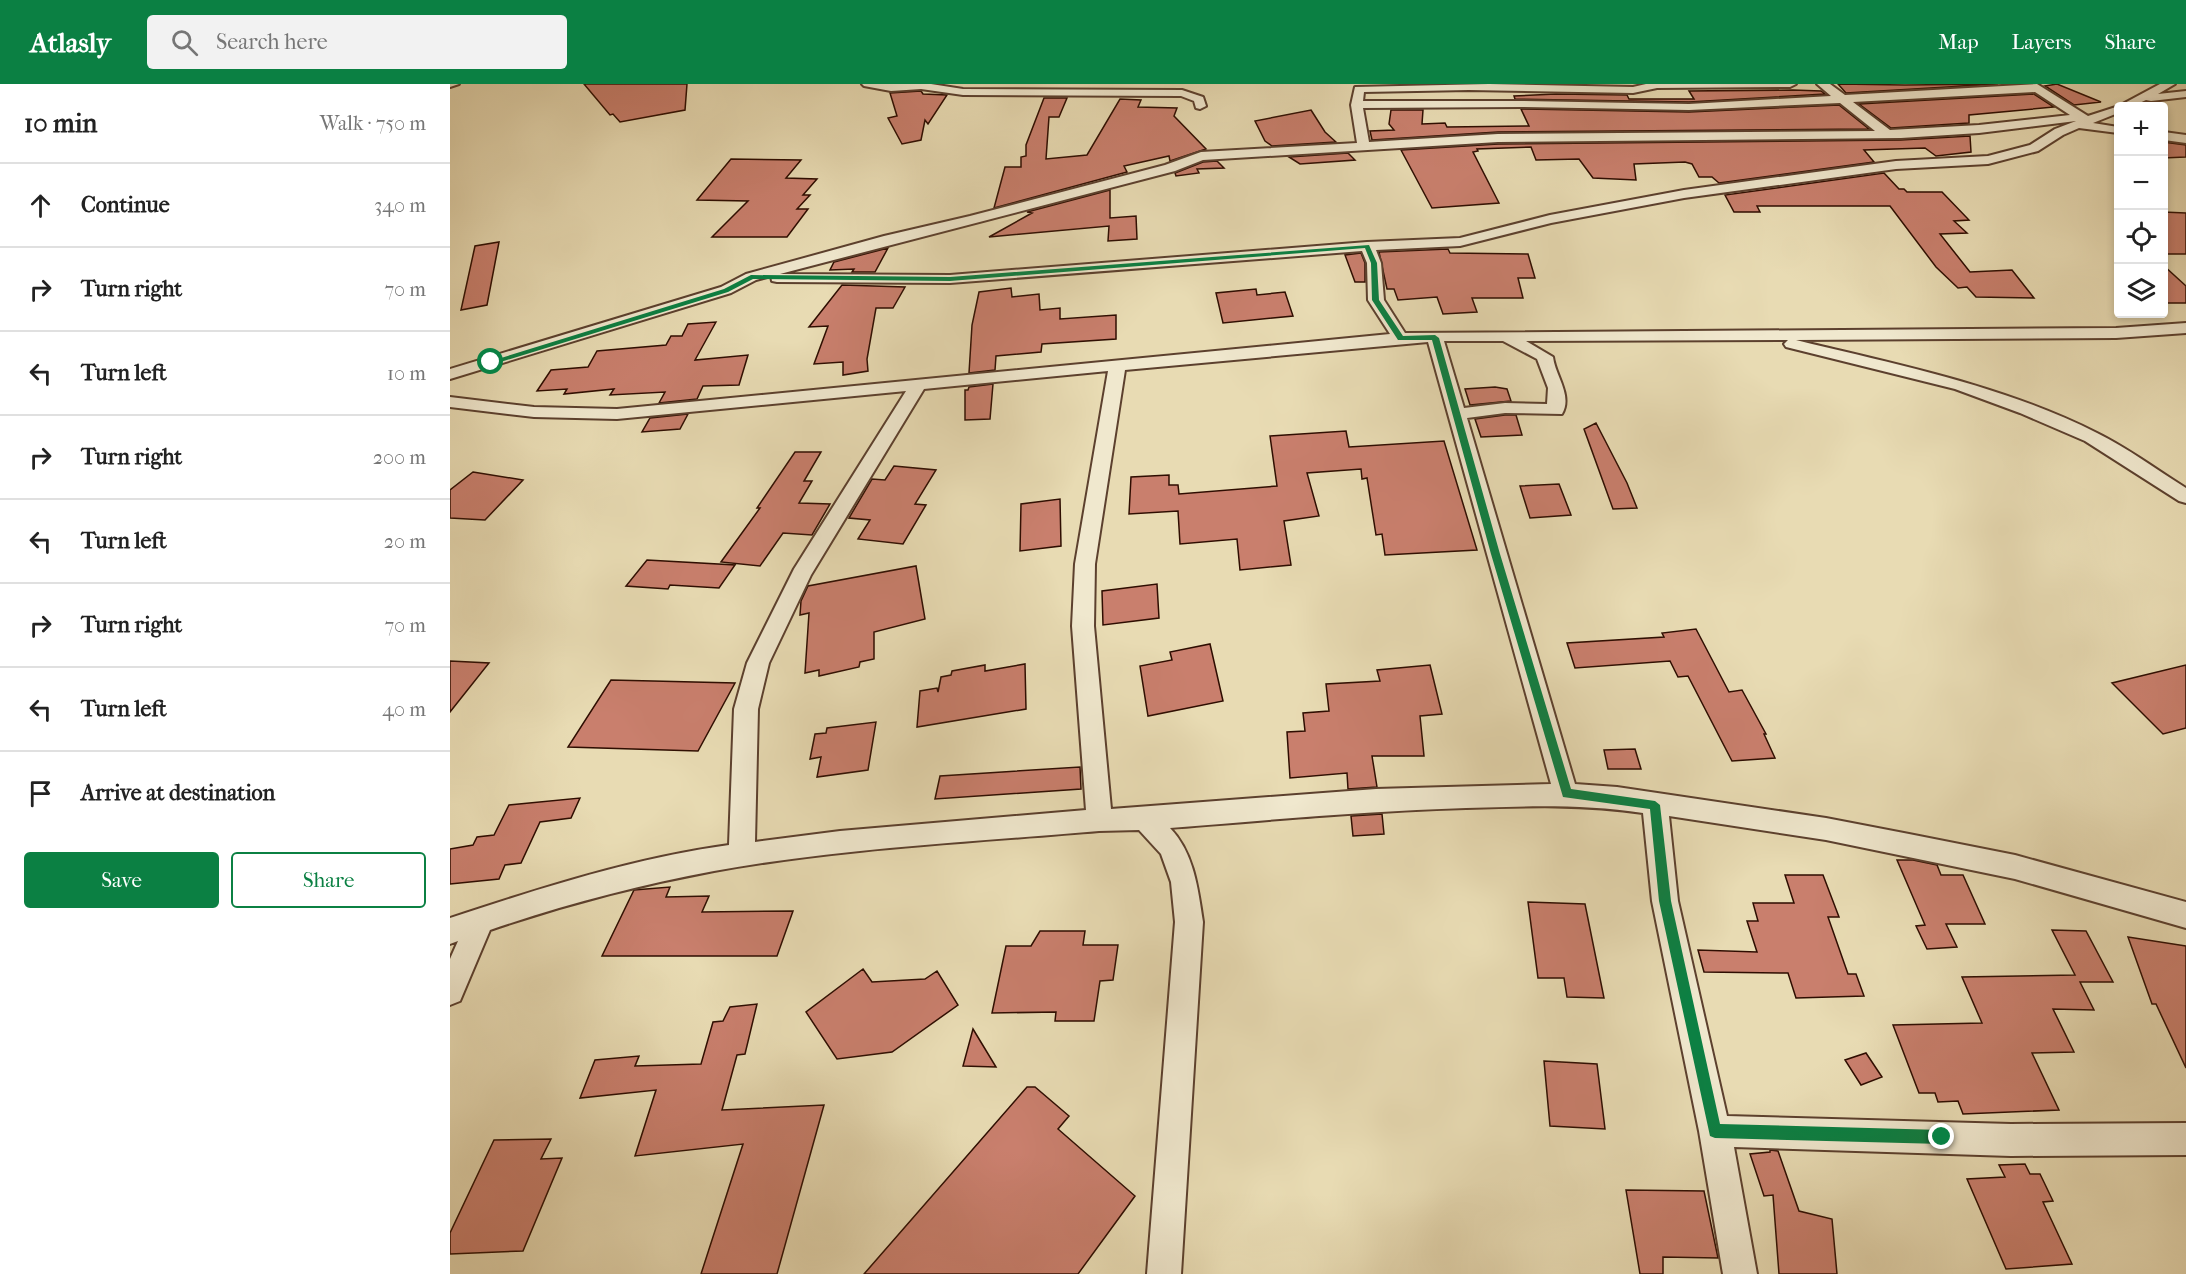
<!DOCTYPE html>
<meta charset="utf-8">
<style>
body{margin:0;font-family:"IM FELL French Canon",serif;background:#f2f2f2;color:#222}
.controls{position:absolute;right:18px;top:18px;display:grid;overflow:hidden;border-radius:6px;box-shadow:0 3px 9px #0003}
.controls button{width:54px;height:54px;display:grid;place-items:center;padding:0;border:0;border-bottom:2px solid #e0e0e0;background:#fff;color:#222;font:30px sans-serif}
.stop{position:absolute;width:18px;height:18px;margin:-14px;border:4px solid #0b8043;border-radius:50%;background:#fff}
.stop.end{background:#0b8043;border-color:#fff;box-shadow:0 2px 6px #0008}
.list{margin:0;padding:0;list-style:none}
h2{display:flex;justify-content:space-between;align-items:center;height:78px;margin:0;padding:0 24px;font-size:26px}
h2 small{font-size:20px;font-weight:400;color:#767676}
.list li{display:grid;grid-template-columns:39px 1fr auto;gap:18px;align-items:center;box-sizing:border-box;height:84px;padding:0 24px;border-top:2px solid #e0e0e0}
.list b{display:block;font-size:22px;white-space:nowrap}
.list em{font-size:20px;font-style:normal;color:#767676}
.actions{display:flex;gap:12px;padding:18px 24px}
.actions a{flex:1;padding:14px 0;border:2px solid #0b8043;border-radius:6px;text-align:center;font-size:21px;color:#0b8043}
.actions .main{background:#0b8043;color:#fff}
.icon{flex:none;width:33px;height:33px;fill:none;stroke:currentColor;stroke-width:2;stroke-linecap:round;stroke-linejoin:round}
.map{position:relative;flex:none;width:1736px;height:1190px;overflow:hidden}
header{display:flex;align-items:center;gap:36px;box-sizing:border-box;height:84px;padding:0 30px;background:#0b8043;color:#fff}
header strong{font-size:28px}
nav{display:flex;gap:33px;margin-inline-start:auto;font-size:21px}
.search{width:420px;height:54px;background:#f2f2f2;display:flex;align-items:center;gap:15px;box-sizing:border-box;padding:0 21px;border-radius:6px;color:#767676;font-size:22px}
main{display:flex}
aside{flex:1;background:#fff}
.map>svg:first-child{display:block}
.building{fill:#c97f6d;stroke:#2e0d01;stroke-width:1.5}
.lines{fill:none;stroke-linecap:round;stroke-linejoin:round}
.minor-casing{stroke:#5c402e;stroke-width:4}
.minor{fill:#f0e8ce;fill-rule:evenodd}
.route{fill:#0b8043}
</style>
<header>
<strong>Atlasly</strong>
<div class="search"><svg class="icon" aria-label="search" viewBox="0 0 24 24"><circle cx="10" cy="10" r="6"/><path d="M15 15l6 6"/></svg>Search here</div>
<nav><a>Map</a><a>Layers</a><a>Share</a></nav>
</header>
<main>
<aside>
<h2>10 min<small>Walk · 750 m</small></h2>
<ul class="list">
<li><svg class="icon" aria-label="ahead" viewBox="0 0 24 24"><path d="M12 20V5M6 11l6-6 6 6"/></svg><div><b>Continue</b></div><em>340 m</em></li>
<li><svg class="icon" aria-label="right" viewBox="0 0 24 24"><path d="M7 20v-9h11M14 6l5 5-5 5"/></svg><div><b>Turn right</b></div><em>70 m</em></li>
<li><svg class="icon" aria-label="left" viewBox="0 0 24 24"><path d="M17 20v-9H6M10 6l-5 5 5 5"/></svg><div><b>Turn left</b></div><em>10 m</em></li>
<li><svg class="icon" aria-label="right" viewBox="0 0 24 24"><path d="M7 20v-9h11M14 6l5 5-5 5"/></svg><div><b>Turn right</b></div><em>200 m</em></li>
<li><svg class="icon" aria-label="left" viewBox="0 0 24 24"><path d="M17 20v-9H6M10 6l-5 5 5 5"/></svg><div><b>Turn left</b></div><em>20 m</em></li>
<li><svg class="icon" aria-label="right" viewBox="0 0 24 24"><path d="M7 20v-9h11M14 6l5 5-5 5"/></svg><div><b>Turn right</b></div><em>70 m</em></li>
<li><svg class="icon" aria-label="left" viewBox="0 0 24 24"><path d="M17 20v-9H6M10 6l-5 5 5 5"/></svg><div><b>Turn left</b></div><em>40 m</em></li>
<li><svg class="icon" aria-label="arrive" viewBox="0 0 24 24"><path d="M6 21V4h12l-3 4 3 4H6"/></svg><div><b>Arrive at destination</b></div></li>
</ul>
<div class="actions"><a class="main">Save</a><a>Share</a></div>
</aside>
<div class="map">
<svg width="1736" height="1190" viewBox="0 0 1736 1190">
<rect width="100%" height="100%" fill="#e8dbb3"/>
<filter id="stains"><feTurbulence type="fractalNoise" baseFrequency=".00333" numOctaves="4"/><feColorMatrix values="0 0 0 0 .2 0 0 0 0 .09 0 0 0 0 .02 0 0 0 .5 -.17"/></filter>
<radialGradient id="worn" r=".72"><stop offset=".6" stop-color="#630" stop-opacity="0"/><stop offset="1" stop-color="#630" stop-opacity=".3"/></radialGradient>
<path class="building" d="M134 0H237L235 26 170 38 163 30 160 31Z
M1388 0 1455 1 1548 0 1396 9Z
M1607 0 1651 18 1624 21 1595 2Z
M1343 6 1371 7 1375 10 1239 18 1065 15 1064 12 1106 10 1177 11 1179 15H1244L1239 7Z
M471 7 473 10 497 11 478 40 475 36 471 56 452 60 438 34 447 32 440 9Z
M1584 10 1604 23 1519 31V39L1441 44 1409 20Z
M594 14H617L609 33H599L596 75 637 71 670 15 691 16 688 23 727 24 724 32 756 65 720 77 719 72 674 82 677 88 544 124 555 83H571V73L576 72V61Z
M1389 21 1419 45 1048 48 922 56 920 47 944 46 939 40 941 26H973L972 40 995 39 997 43 1079 42 1071 25 1239 28Z
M861 26 875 48 886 58 822 62 815 57 805 37Z
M1520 52 1521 68 1486 72 1475 64 1414 66 1424 78 1269 99 1262 93H1249L1242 80 1235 78 1184 80 1186 96 1143 94 1129 75 1086 76 1081 63 1027 65 1028 67 1023 68 1049 119 982 124 951 66 1048 60 1451 56Z
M1713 58 1736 61V73L1713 74Z
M898 69 905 76 850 80 839 73Z
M281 75 351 76 336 94 367 95 353 111H360L347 125H358L337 153H262L298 117 247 116Z
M767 77 774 84 747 85 749 89 726 92 725 89 753 78Z
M1434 89 1449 105H1454L1457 108H1492L1519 136 1504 137 1517 149 1490 150 1520 188 1562 186 1584 214 1526 213 1517 203 1508 204 1486 183 1440 122H1307L1310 128H1284L1275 111Z
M660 106V134L686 132 687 155 658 157 659 142 539 153 582 129 577 128Z
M1713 128 1736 129V170H1713Z
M49 158 37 221 11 226 25 162Z
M438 164 425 188H402L404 185 380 186 384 178Z
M998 165 1000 169 1078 170 1085 194H1068L1073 214H1022L1027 228 993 230 987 213 948 216 944 205H937L929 168Z
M911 169 915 179V198H905L895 171Z
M1713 181 1736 202V219H1713Z
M392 201 455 203 443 224H426L417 275 418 287 393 291V278L364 280 378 242 359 243Z
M561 204 562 213 589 210 590 226 610 224V235L666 231V255L592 260 591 268 546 272 545 286 519 289 522 241 529 208Z
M806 205 807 211 835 208 843 232 773 239 766 209Z
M266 238 245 276 298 271 289 301 253 302 247 315 209 319 215 308 160 311 164 305 114 310 117 305 87 307 101 286 138 283 147 267 216 261 221 252H232L238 240Z
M543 300 540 335 515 336V306H518L519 303Z
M1045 303 1057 305 1061 317 1020 321 1015 305Z
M238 330 230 345 192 348 200 334Z
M1055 331H1066L1072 351 1031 353 1025 335Z
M1146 339 1177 399 1187 424 1163 425 1134 345Z
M896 347 899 363 994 357 1027 466 935 471 932 450 926 451 917 394 912 395 911 385 857 389 869 432 834 437 841 481 790 486 787 455 730 460 728 427 679 430 681 393 719 391V401H728L729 410 827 402 820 352Z
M345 368H371L354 397H362L349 419 380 420 362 451 333 449 310 482 271 478 310 424H307Z
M444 382 486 386 465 420 476 421 453 460 408 455 420 436 399 434 422 395 435 396Z
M23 388 73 396 35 436 0 434V406Z
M1109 400 1121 431 1080 434 1070 402Z
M610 415 611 462 570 467 571 420Z
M197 476 285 481 269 504 220 501 218 505 176 502Z
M466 482 475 535 424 548V575L410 578 409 583 369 592V586L355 589 359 529 350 531 351 517 358 502Z
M707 500 709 534 653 541 652 507Z
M1246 545 1279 608 1292 606 1316 650H1314L1325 674 1282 677 1238 592 1228 593 1220 577 1125 584 1117 559 1214 553 1212 549Z
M760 560 773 617 698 632 690 582 722 576 720 568Z
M0 577 39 579 0 628Z
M575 580 576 625 467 643 470 607 487 604 488 608 491 593 501 591 502 587 535 581V587Z
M980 581 992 630 970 632 974 672H922L927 703 898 705 897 689 840 694 837 648 855 647 853 629 879 627 876 600 930 597 927 586Z
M1736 581V644L1713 650 1662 599Z
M161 596 285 599 248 667 118 663Z
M426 638 418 686 367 693 371 673 360 675 365 650 376 649 377 644Z
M1185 665 1191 685H1158L1154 666Z
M630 683 631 705 485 715 490 692Z
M130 714 121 734 90 738 71 779 55 781 49 795 0 800V765L23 761 27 753 44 751 59 721Z
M932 730 934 750 903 752 901 732Z
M1447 776H1463L1487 781 1491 791H1513L1535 840H1496L1507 863 1477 865 1466 842 1475 841Z
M1335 791H1373L1389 833H1378L1398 890H1406L1414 912 1346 914 1338 889 1254 888 1248 866 1307 868 1297 837H1308L1303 819H1344Z
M220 803 216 813 259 812 252 828 343 827 327 872H152L184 806Z
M1078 818 1135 820 1154 914 1117 913 1114 894H1088Z
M1602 846 1636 847 1663 898H1630L1644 926 1603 925 1624 968 1582 969 1609 1026 1513 1030 1508 1017 1488 1018 1485 1009H1469L1443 941 1532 939 1512 893 1625 891Z
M590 847H635L633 861H668L663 896 650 897 644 937H605L606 928 542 929 556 862H581Z
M1678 853 1736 862V984L1706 920H1702Z
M413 885 422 898 475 895 487 887 508 921 442 968 387 975 356 928Z
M307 920 295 970 287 971 272 1026 374 1021 327 1190H251L293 1060 185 1072 206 1006 130 1014 145 976 189 972 185 982 251 980 263 938 273 937 280 923Z
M523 945 546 983 513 982Z
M1416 969 1432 993 1411 1001 1395 976Z
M1094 977 1147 980 1155 1045 1100 1042Z
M577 1003H585L619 1032 608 1045 685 1112 628 1190H414Z
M101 1055 91 1075 112 1074 73 1167 0 1170V1149L44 1056Z
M1320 1066 1328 1067 1349 1127 1382 1135 1387 1190H1329L1323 1111 1314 1112 1300 1070 1320 1068Z
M1575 1080 1580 1090H1590L1603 1117 1593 1118 1622 1180 1556 1185 1517 1095 1555 1093 1549 1081Z
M1176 1106 1254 1107 1268 1174 1213 1173V1190H1190Z"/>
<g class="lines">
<defs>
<path id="minor" d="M0 0H9L0 3Z
M412 0H481L513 5 732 6 753 13 756 22 750 25 746 24 744 17 731 12 513 11 471 5 441 7 414 2Z
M1039 0 1183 3 1196 0H1346L1340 3 1207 4 1183 9 1019 6 914 8 913 17H1071L1239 20 1381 12 1367 0H1380L1395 11 1587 0 1638 32 1669 22 1710 0H1725L1708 10 1736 7V13L1701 17 1696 16 1683 22H1668V29L1643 39 1668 43V49L1629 44 1613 51 1588 67 1538 80 1446 85 1234 114 1101 139 1010 162 926 166 931 179 934 216 955 249 1666 244 1736 239V249L1666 254 1346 256C1448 281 1552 301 1647 349 1678 364 1707 386 1736 404V419L1729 417 1635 357 1570 329 1505 305 1336 263 1334 260 1338 256 1076 257 1103 273C1105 291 1123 312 1112 330L1055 329 1017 334 1125 700 1167 703 1376 734 1459 750 1565 771 1736 818V844L1565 795 1376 756 1219 732 1228 817 1277 1032 1561 1040 1736 1039V1071L1561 1072 1284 1063 1307 1190H1273L1249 1047 1202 817 1193 729C1134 720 1076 722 1016 724 917 727 818 736 720 744 744 769 748 805 753 838L731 1190H697L725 838 721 798 711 770 689 746 649 747C521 758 391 764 264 787 189 801 113 821 40 846L10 917 0 921V875L8 857 0 860V834C91 804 184 774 279 761L284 625 297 579 344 485 456 307 167 335 84 333 0 323V313L84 323 167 325 940 250 918 216 917 179 912 167 500 199 327 198 322 197 321 192 306 196 281 209 0 295V285L271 203 296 190 434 152 520 132 715 81 751 68 907 59 901 21 905 3ZM1585 8 1620 31 1529 41 1440 46 1403 18ZM1390 19 1425 47 1048 50 919 58 913 24 1071 23 1239 26ZM1626 37 1605 45 1580 61 1538 72 1446 77 1234 106 1100 131 1010 154 917 158 500 191 330 190 725 87 753 76 1048 58 1451 54 1529 49ZM994 257H1053L1087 275 1098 304 1097 320 1055 319 1014 324ZM978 258 1101 700 926 705 661 725 644 542 645 480 675 286ZM658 287 625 480 622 542 636 726 390 747 305 758 308 625 319 579 361 491 474 305Z
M1714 48 1736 51V59L1714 56Z"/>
</defs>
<use href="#minor" class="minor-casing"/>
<use href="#minor" class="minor"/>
</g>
<path class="route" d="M919 161 927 179 929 216 953 252 985 251 989 254 1050 470 1121 705 1205 717 1210 721 1221 817 1270 1040 1492 1046 1497 1048 1499 1053 1497 1058 1492 1060 1265 1054 1260 1052 1209 817 1200 725 1113 713 1041 470 982 256H948L922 216 921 179 915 164 500 197 303 195 278 208 44 280 38 278 274 205 301 191 500 193Z"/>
<rect width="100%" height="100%" filter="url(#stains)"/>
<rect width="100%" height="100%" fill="url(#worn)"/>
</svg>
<div class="controls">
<button>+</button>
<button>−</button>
<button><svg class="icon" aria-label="locate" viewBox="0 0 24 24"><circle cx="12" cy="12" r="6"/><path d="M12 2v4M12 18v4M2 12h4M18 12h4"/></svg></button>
<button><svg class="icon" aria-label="layers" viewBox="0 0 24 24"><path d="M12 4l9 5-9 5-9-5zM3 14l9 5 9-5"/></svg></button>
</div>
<div class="stop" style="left:41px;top:278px"></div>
<div class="stop end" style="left:1492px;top:1053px"></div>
</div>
</main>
